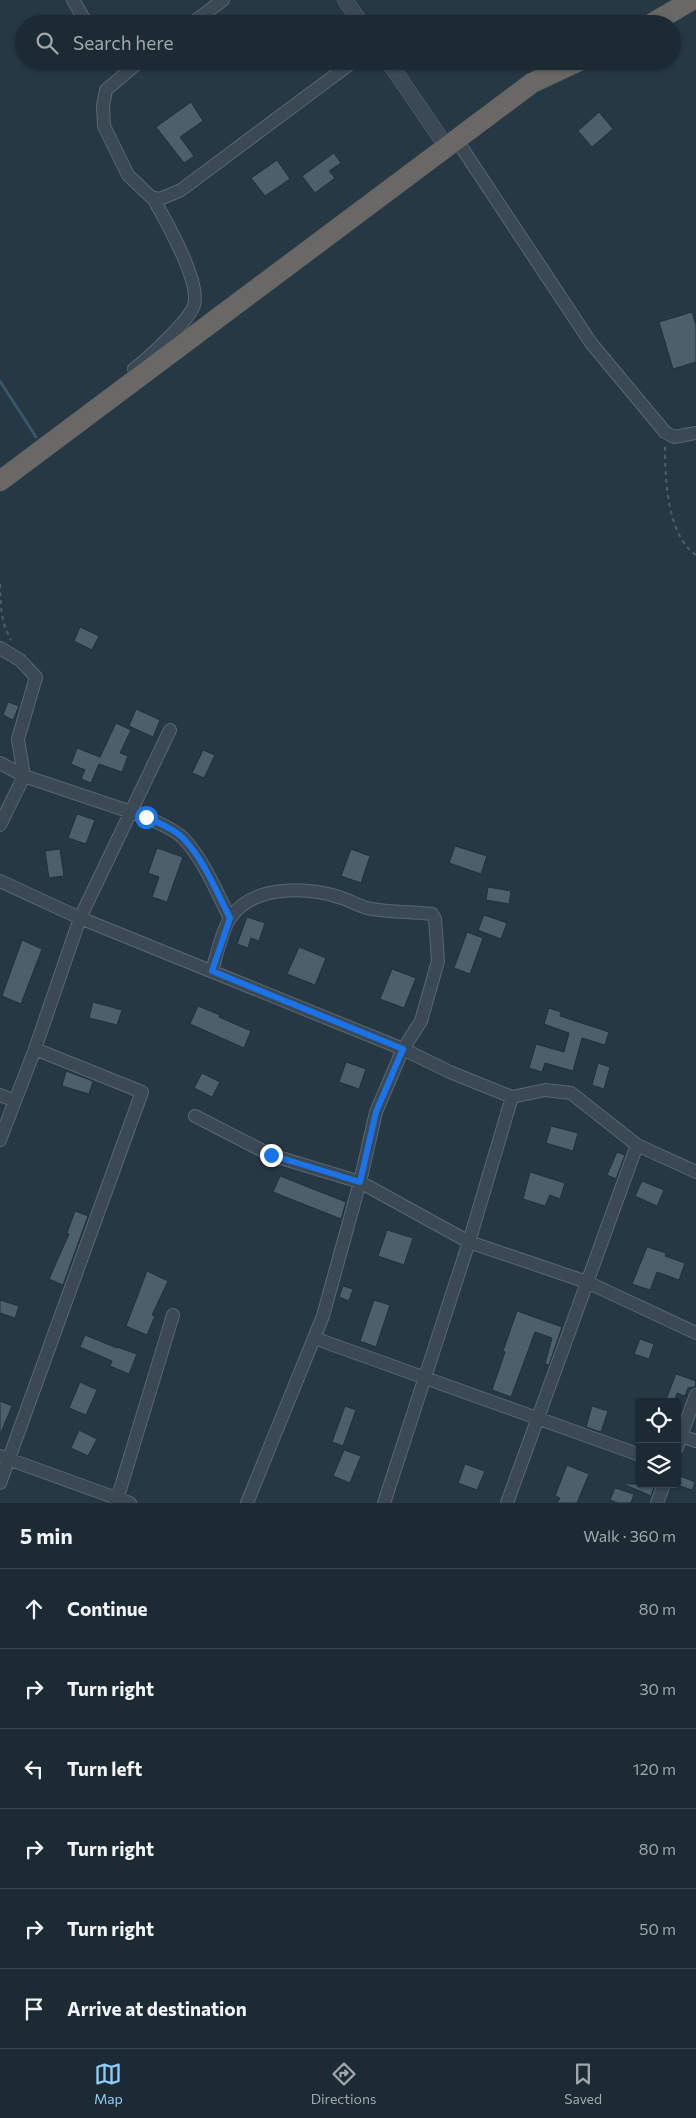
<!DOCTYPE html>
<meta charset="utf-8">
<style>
body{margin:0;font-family:Commissioner,sans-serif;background:#29363f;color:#f1f3f6}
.controls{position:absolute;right:15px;bottom:15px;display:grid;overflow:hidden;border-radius:5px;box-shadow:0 1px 4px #0004}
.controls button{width:45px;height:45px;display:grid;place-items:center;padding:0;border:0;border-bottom:1px solid #3a464e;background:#1c2a33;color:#f1f3f6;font:25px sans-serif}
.stop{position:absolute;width:15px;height:15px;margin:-11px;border:4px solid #1a73e8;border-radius:50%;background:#fff}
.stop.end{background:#1a73e8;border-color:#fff;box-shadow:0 1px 5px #0008}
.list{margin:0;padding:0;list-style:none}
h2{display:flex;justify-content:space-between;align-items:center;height:65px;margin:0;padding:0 20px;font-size:21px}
h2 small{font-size:16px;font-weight:400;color:#a0a7ac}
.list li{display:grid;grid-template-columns:32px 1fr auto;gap:15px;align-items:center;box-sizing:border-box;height:80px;padding:0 20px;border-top:1px solid #3a464e}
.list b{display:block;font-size:19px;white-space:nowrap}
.list em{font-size:16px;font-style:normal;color:#a0a7ac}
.icon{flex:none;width:28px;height:28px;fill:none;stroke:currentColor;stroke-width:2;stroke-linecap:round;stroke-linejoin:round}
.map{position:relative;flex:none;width:696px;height:1503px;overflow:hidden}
.search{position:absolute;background:#1c2a33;box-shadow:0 1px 4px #0004;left:15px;right:15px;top:15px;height:55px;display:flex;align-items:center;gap:12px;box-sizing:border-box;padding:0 18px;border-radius:28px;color:#a0a7ac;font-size:19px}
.sheet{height:545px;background:#1c2a33}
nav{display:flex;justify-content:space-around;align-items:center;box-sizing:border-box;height:70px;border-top:1px solid #3a464e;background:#1c2a33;font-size:14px;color:#a0a7ac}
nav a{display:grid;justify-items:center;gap:2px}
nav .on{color:#8dcdfd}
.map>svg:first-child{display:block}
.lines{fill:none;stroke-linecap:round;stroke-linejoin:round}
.stream{stroke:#38576b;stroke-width:3}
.building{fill:#4c606c;stroke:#21303b}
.minor-casing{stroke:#596771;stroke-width:14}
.tertiary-casing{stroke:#596771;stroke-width:16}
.trunk-casing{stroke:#45545e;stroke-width:21}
.path{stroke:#486261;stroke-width:2;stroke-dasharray:4 4;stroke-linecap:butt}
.minor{stroke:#3a4953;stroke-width:12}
.tertiary{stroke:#3a4953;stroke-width:15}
.trunk{stroke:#696865;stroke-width:20}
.route{stroke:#1a73e8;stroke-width:6}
</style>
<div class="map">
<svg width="696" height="1503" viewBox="0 0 696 1503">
<rect width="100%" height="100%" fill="#263844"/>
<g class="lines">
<path class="stream" d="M0 381 36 437"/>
</g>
<path class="building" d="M191 102 203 121 180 137 194 156 184 163 156 127Z
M599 112 613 129 592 147 578 131Z
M334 153 341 163 329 171 335 178 315 193 302 176Z
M277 160 290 179 265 196 251 178Z
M692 312 696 325V362L673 369 659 322Z
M80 627 99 636 92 650 74 641Z
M8 702 19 706 13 720 3 715Z
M136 709 160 720 153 737 129 726Z
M116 723 131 730 120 753 128 756 122 772 99 764 91 783 81 779 85 770 71 764 77 748 100 757Z
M203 750 215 755 204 778 192 773Z
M77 814 95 820 86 844 68 838Z
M455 846 487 856 481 874 449 863Z
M157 848 183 857 167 902 152 897 159 877 148 873Z
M60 849 64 876 49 878 45 851Z
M351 849 370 856 361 883 341 876Z
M488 887 511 891 509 904 486 900Z
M484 915 507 923 501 939 478 930Z
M247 917 265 923 259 941 251 938 248 948 237 944Z
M467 932 483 938 470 974 454 968Z
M22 940 42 949 21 1004 2 996Z
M299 947 326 958 315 985 287 974Z
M392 969 416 978 404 1008 380 999Z
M93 1002 122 1010 117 1025 89 1018Z
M198 1006 220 1015 219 1017 251 1031 244 1048 190 1024Z
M549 1008 561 1012 560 1016 609 1032 605 1045 582 1038 573 1071 545 1063 542 1072 529 1068 536 1044 564 1052 569 1033 544 1024Z
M346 1062 366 1069 359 1089 339 1082Z
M598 1063 610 1067 604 1089 592 1085Z
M66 1071 93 1081 89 1094 62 1086Z
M202 1073 220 1082 212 1097 194 1088Z
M551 1126 578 1133 573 1151 546 1143Z
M617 1152 625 1155 616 1179 607 1175Z
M530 1172 565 1183 560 1199 550 1195 545 1206 523 1199Z
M280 1176 346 1202 341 1219 273 1192Z
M642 1181 664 1190 657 1206 635 1196Z
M75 1211 88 1216 63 1285 49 1279 69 1234 67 1233Z
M387 1230 413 1238 404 1265 378 1256Z
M647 1247 666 1253 665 1256 685 1263 679 1280 657 1272 650 1290 632 1284Z
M147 1271 168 1281 152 1315 155 1316 147 1335 126 1326Z
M343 1286 353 1289 349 1301 339 1297Z
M0 1300 19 1306 15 1318 0 1313Z
M374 1300 390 1305 376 1347 360 1341Z
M517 1311 562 1327 549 1365 545 1364 552 1338 535 1332 511 1397 492 1390 505 1352 503 1351Z
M85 1335 117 1348V1347L137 1354 129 1374 110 1366 112 1361 80 1347Z
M640 1339 654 1344 649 1359 634 1354Z
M676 1374 696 1381 695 1387 688 1388 685 1396 677 1393 674 1402H665Z
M80 1382 97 1390 86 1415 69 1408Z
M0 1401 12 1406 0 1435Z
M345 1406 356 1410 343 1446 332 1442Z
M592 1406 608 1411 601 1432 586 1427Z
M79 1430 97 1439 88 1456 71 1448Z
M344 1450 361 1456 350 1483 333 1476Z
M465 1464 485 1471 477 1490 458 1483Z
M567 1465 589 1474 577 1503H557L560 1498 555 1496Z
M680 1476 695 1482 692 1490 677 1485Z
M623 1484H655L651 1496Z
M615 1488 634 1494 631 1503H618L610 1500Z"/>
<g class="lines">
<defs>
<path id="minor" d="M73 0 87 24
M191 24 223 0
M140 61 106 90 103 106 104 126 128 175 151 197 160 199 181 190 354 61
M456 139 591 343 665 432 674 437 696 433
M134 369C147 359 190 320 194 305 201 282 165 219 153 198
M0 648 20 660 36 677 18 739 24 776 0 825
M0 763 24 776 146 817C158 823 173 828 183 838 204 860 216 891 230 918
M0 881 80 918 403 1049 450 1072 512 1097 545 1090 571 1093 637 1145 696 1172
M212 971C216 957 223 927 231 917 254 884 308 887 342 898 350 901 358 905 367 908 388 913 410 911 432 914L435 919 438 961 421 1021 403 1049 376 1112 360 1182 323 1316 247 1503
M0 1095 15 1101
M195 1116 271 1155 360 1182 469 1242 587 1282 696 1333
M0 1140 35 1049 80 918 170 730
M314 1338 640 1455
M681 1436 696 1441
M677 1447 696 1395
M0 1456 130 1503
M0 1483 142 1092 35 1049
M116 1503 173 1315
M384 1503 469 1242 512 1097
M507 1503 637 1145
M657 1503 664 1484"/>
<path id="tertiary" d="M345 0 362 24
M388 61 446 146"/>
<path id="trunk" d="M651 24 692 0
M0 481 532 83 579 61"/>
</defs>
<use href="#minor" class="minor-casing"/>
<use href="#tertiary" class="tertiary-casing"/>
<use href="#trunk" class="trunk-casing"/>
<path class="path" d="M665 447C665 479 667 535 696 555
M0 584C1 606 0 620 11 640"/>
<use href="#minor" class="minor"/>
<use href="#tertiary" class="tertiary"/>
<use href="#trunk" class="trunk"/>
</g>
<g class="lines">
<path class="route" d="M146 817C158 823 173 828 183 838 204 860 216 891 230 918L212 971 403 1049 376 1112 360 1182 271 1155"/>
</g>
</svg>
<div class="controls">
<button><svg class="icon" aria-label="locate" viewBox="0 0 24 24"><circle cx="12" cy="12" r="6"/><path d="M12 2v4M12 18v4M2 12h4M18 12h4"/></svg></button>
<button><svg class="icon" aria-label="layers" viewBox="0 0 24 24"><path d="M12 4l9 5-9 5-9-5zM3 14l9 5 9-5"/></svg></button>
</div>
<div class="stop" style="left:146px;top:817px"></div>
<div class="stop end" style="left:271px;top:1155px"></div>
<div class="search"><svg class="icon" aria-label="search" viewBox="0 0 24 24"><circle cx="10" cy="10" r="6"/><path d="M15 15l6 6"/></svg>Search here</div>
</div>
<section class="sheet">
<h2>5 min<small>Walk · 360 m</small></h2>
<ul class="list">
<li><svg class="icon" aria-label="ahead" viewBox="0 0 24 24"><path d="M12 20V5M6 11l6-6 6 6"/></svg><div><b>Continue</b></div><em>80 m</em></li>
<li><svg class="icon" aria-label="right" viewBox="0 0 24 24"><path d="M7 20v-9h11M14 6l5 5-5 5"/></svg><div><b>Turn right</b></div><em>30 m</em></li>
<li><svg class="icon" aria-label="left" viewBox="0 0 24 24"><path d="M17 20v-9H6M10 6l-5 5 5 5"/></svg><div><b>Turn left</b></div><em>120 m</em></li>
<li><svg class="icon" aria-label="right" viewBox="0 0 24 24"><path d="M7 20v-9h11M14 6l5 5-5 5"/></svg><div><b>Turn right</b></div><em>80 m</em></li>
<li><svg class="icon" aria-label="right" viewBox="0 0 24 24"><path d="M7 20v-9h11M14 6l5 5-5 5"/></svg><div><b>Turn right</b></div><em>50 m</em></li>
<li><svg class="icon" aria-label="arrive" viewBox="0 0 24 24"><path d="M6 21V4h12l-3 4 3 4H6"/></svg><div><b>Arrive at destination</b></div></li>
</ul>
</section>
<nav>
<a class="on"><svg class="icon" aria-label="map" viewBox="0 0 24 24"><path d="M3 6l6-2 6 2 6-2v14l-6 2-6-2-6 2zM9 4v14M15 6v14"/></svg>Map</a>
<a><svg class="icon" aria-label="directions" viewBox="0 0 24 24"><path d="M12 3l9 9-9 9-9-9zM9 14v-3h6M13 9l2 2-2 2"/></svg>Directions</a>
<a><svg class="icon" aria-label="saved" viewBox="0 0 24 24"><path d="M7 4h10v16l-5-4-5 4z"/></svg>Saved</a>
</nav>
